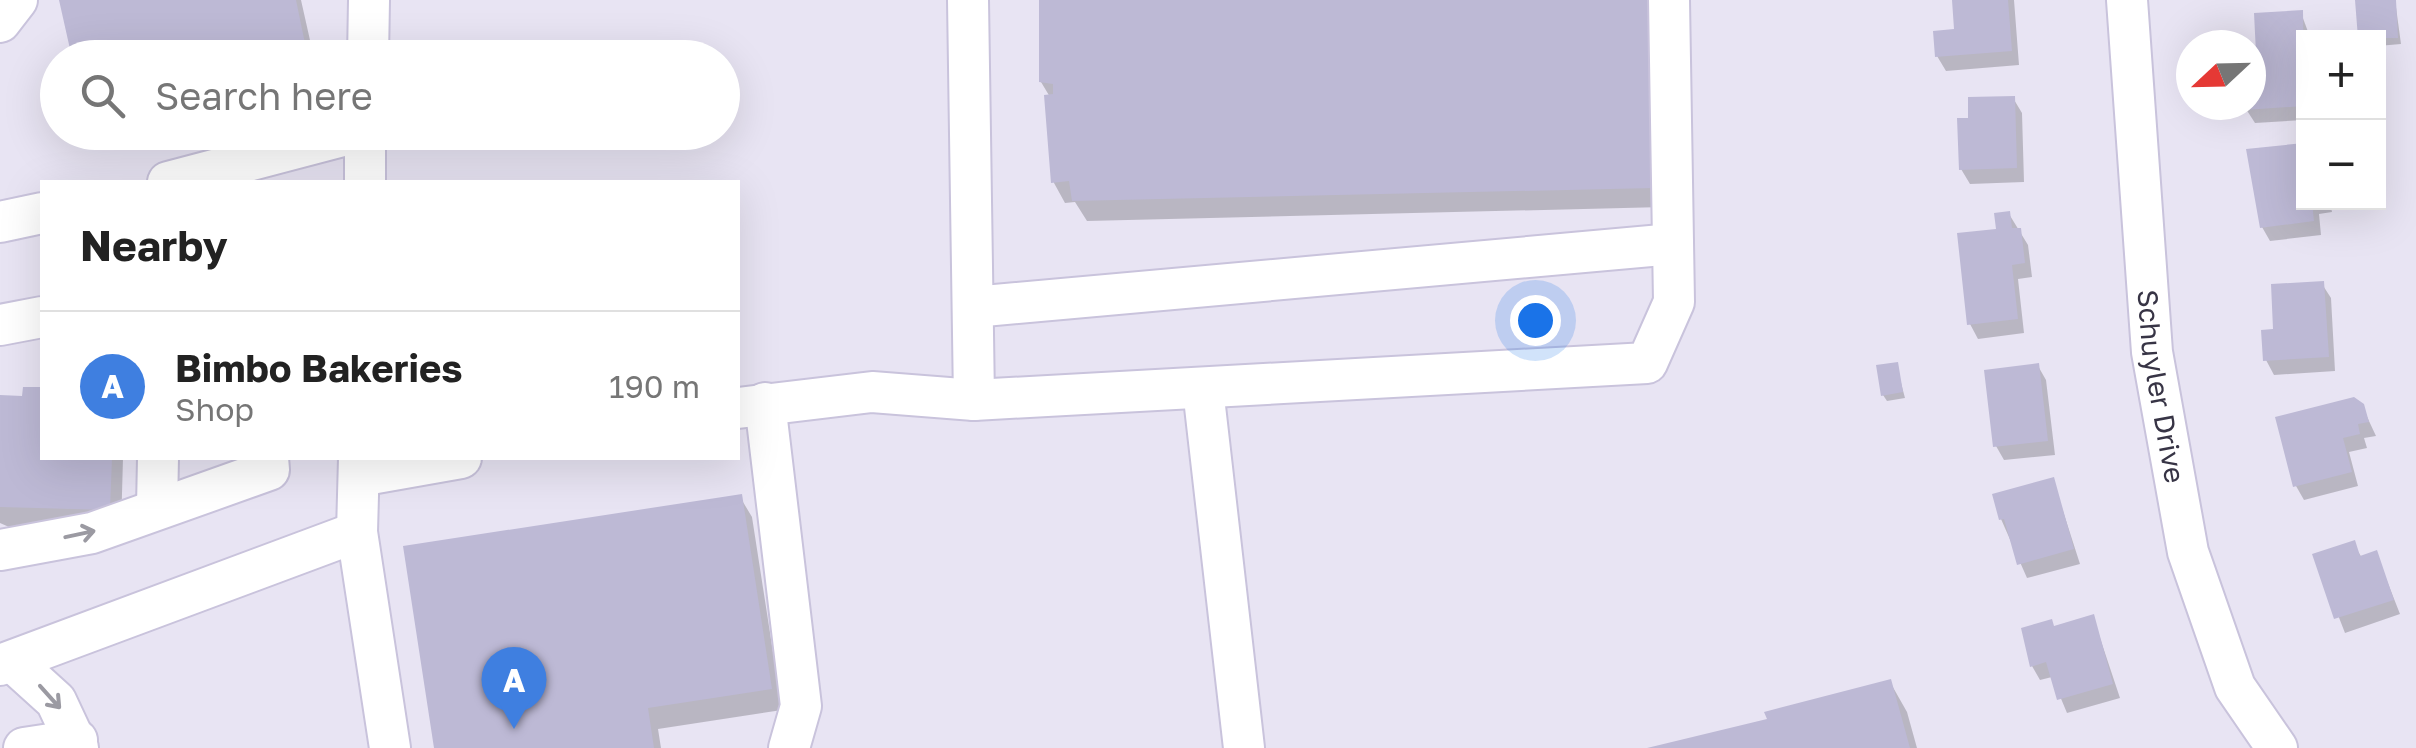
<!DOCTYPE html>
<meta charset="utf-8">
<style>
body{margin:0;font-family:"Golos Text",sans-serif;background:#f6f6f6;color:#222}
.controls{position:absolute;right:30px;top:30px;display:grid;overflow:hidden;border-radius:0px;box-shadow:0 10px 40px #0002}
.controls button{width:90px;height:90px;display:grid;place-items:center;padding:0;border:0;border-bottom:2px solid #e0e0e0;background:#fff;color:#222;font:50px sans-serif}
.compass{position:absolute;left:2176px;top:30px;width:90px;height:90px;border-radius:50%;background:#fff;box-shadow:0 10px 40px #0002;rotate:248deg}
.you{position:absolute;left:1535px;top:320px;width:35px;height:35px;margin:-25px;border:8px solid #fff;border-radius:50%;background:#1a73e8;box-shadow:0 0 0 15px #1a73e833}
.badge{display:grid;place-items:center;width:65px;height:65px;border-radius:50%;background:#0e54ff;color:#fff;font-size:32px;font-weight:700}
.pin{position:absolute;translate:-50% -82px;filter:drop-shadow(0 2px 5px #0008)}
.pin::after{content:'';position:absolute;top:52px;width:35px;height:30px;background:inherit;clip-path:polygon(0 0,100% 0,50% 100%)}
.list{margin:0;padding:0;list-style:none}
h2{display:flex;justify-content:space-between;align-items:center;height:130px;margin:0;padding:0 40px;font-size:42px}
h2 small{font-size:32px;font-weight:400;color:#767676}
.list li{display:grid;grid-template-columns:65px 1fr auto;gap:30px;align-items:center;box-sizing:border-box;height:150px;padding:0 40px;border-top:2px solid #e0e0e0}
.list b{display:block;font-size:38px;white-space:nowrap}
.list p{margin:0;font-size:32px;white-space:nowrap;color:#767676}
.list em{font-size:32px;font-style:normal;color:#767676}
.icon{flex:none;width:55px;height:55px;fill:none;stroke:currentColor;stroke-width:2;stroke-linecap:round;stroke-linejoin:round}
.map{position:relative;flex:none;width:2416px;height:748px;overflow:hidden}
.search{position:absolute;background:#fff;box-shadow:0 10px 40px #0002;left:40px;top:40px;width:700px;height:110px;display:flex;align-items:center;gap:25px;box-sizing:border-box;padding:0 35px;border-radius:55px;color:#767676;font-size:38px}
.panel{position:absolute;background:#fff;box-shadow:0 10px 40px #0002;left:40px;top:180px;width:700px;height:280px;border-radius:0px}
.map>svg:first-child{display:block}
.shadow{fill:#0003}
.building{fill:#bdb9d5}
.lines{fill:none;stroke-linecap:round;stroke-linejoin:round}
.minor-casing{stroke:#c9c3dc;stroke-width:44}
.minor{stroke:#fff;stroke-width:40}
.oneway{stroke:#9b9aa2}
.labels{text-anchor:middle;stroke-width:9;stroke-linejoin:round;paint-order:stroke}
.street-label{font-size:28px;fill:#373445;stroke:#fff}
</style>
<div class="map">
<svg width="2416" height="748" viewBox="0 0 2416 748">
<rect width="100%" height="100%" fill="#e8e4f3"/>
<path class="shadow" d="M62 0H301L314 58H75Z
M1041 0H1660L1664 207 1087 221 1075 202 1065 203 1054 183 1050 97 1041 82Z
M1955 0H2014L2019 65 1946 71 1937 56 1957 31Z
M2369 0H2395L2401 44 2378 46Z
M2301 13 2310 37 2321 38H2304V120L2255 123 2246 109 2251 105V76H2260Z
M2013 98 2022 113 2024 182 1970 184 1961 169 1971 120Z
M96 132H138L101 141Z
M2304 202H2330L2332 212 2319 214 2321 235 2270 241 2262 227Z
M2009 214 2028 245 2032 277 2018 279 2024 333 1978 339 1970 324 1999 231Z
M2322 284 2331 298 2335 371 2274 375 2266 360 2276 331Z
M1896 364 1905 398 1887 401 1883 395Z
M2038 366 2046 380 2055 455 2004 460 1996 446Z
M25 390H42V458H123L121 530 9 527 0 523V398H25Z
M2362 406 2376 436 2364 438 2367 448 2349 452 2358 486 2304 500 2296 486Z
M2053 480 2080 564 2027 578 2001 519Z
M740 497 752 517 782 710 658 729 661 748H437Z
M2353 543 2362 558 2376 553 2400 614 2345 633 2315 556Z
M2093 617 2120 698 2067 713 2052 677 2040 680 2032 666 2054 628Z
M1890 682 1907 712 1917 748H1653L1770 721Z"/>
<path class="building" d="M59 0H296L308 58H72Z
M1039 0H1650L1654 188 1072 201 1069 181 1051 183 1044 95 1053 94V84L1039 82Z
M1952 0H2008L2012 51 1935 57 1933 31 1954 29Z
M2355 0H2396L2398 38H2358Z
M2303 10 2304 106 2244 110V105H2251V74L2257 73 2254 13Z
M2015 96 2017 168 1959 170 1957 118H1968V97Z
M2304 143V202H2312L2314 221 2260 228 2246 149Z
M2010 211 2012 228H2021L2025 263 2012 265 2018 319 1967 325 1957 233 1996 229 1994 213Z
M2324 281 2329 357 2263 361 2261 330 2273 329 2271 284Z
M1898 362 1903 392 1881 396 1876 365Z
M2039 363 2048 441 1993 447 1984 370Z
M23 387H42V458H112L110 510 0 507V395L22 396Z
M2354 397 2364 404 2369 422 2358 424 2360 434 2343 438 2352 472 2293 487 2275 417Z
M2054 477 2074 549 2017 565 2004 519 1999 520 1992 494Z
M742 494 772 689 648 708 654 748H434L403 546Z
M2355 540 2360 556 2377 550 2394 600 2334 619 2312 554Z
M2094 614 2113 684 2057 700 2046 662 2030 667 2021 628 2052 619 2054 626Z
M1891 679 1910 748H1647L1767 719 1764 712Z"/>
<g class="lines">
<defs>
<g id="minor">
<path d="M968 0 974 400"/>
<path id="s1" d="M2127 0 2152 352 2188 552 2235 687 2277 748"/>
<path d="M0 22 17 0"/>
<path d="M368 58 369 0"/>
<path d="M168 182 358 132"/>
<path d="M365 182V132"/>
<path d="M0 222 42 213"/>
<path d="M973 307 1673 244"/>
<path d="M0 325 42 317"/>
<path d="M1203 389 1244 748"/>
<path d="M765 403 801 706 789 748"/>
<path d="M738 408 872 392 974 400 1647 363 1674 302 1669 0"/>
<path d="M359 458 357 532 390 748"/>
<path d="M359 476 461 458"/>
<path d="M157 507 158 458"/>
<path d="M0 550 92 533 269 470 268 458"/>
<path d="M13 662 56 701 78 748"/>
<path d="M0 665 357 532"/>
<path d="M24 748 77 740"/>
</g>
</defs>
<use href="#minor" class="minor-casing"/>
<use href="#minor" class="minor"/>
</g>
<defs><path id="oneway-shaft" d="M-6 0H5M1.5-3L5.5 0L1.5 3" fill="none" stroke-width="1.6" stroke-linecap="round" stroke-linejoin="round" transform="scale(2.5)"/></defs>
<g class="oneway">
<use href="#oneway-shaft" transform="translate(80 534) rotate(-12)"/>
<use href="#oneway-shaft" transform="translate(50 697) rotate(48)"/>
</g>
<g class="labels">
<g class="street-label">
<text dy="10" stroke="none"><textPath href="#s1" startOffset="388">Schuyler Drive</textPath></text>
</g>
</g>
</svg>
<div class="controls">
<button>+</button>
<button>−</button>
</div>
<svg class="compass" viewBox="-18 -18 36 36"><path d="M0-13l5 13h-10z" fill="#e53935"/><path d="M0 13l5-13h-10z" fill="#767676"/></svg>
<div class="you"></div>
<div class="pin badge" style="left:514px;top:729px;background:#3f7fe0">A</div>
<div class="search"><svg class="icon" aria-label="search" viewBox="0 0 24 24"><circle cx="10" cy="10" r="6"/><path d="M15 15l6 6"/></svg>Search here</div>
<section class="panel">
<h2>Nearby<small></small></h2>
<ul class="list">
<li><span class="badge" style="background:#3f7fe0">A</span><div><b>Bimbo Bakeries</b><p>Shop</p></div><em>190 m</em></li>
</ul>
</section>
</div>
